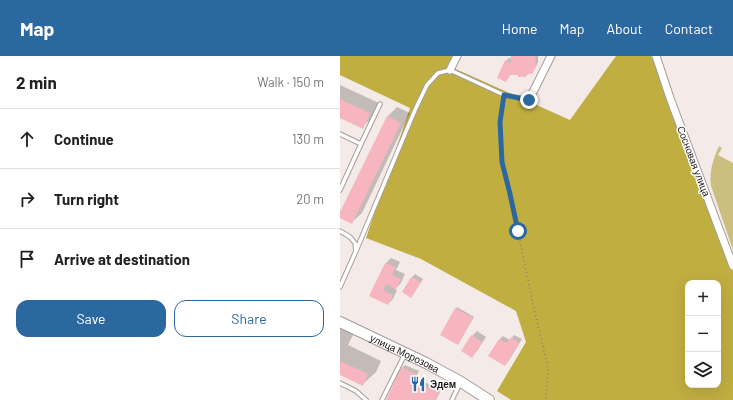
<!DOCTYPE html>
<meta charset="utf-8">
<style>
body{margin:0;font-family:Barlow,sans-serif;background:#f6f6f6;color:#222}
.controls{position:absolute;right:12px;bottom:12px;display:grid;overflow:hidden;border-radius:8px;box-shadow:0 4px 16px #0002}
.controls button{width:36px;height:36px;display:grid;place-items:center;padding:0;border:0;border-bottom:1px solid #e0e0e0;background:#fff;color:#222;font:20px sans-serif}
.stop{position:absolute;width:12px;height:12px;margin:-9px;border:3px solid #2c68a0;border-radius:50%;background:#fff}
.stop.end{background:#2c68a0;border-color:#fff;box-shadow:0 1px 4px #0008}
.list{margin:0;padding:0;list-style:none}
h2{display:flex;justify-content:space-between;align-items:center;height:52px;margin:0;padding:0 16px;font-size:17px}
h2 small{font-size:13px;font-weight:400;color:#767676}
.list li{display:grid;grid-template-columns:26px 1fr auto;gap:12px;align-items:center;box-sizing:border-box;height:60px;padding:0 16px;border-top:1px solid #e0e0e0}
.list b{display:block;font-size:15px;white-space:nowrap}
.list em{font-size:13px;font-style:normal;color:#767676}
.actions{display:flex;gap:8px;padding:12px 16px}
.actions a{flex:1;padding:9px 0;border:1px solid #2c68a0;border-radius:12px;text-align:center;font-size:14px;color:#2c68a0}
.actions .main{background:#2c68a0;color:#fff}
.icon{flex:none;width:22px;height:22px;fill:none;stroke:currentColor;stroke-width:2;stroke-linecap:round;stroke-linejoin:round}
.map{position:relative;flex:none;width:393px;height:344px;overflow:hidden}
header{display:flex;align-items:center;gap:24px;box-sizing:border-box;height:56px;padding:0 20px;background:#2c68a0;color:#fff}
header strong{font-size:19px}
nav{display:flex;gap:22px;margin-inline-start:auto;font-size:14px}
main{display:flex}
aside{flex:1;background:#fff}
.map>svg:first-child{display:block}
.green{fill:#cabf7f}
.forest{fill:#c1ae41;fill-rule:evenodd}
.shadow{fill:#0003}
.building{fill:#f7b6bf}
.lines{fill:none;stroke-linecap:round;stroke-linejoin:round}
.lane-casing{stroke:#a69c99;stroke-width:5.5}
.street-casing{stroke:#a69c99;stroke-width:9}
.secondary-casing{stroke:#a69c99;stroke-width:12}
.path{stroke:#847d7b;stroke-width:1.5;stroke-dasharray:1 3;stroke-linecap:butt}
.lane{stroke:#fff;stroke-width:3.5}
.street{stroke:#fff;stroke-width:7}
.secondary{stroke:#fff;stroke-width:10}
.route{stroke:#2c68a0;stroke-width:5}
.labels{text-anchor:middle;stroke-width:3;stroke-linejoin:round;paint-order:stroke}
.street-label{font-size:10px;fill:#1a1716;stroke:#fff}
.poi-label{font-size:10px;font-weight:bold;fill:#1a1716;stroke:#fff;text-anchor:start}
</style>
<header>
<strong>Map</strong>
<nav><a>Home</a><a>Map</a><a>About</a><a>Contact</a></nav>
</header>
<main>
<aside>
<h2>2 min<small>Walk · 150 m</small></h2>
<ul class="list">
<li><svg class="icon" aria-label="ahead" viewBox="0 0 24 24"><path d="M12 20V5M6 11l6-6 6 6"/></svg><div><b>Continue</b></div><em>130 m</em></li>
<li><svg class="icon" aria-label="right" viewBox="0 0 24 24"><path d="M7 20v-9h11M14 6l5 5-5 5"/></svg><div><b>Turn right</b></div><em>20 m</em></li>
<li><svg class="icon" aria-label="arrive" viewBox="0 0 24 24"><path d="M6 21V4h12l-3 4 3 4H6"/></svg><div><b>Arrive at destination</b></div></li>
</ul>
<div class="actions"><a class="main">Save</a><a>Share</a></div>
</aside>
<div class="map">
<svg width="393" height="344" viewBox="0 0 393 344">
<rect width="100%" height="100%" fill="#f4eae7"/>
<path class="green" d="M379 90 382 92 378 99 393 107V194L371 130C369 116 373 103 379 90Z"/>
<path class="forest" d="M0 0H114L109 10 230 64 276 0H311L330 42 393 210V344H171L157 335 186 286 176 255 81 203 26 182 70 52 0 19ZM348 227H378V329H348Z"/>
<path class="shadow" d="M173 0H198V6L195 13 191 17H189L186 20 179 18H171L166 25V5L169 2 172 3Z
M0 29 39 47 32 62 22 71 0 61Z
M57 51 70 57 22 157 12 166 0 160V159L48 60Z
M51 202 60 206 56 214 65 218 61 227 55 233 57 234 53 243 48 248 30 240 46 207Z
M75 218 83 223 74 237 71 240 63 236 72 221Z
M117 251 134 261 119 287 101 278Z
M0 270 14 277 8 289 41 305 36 316 22 329 0 318Z
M137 275 146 281 137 295 132 300V280Z
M174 279 182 283 168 306 164 309 149 300 160 283 163 280 170 284Z
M65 309 79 315 75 322 91 329 94 326 103 330 96 344H47L62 312Z"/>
<path class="building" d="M171 0H195L196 10 192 18H186V21H178V19H170L166 26 157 22 165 4 171 7Z
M0 43 30 57 23 73 0 62Z
M47 60 61 67 12 168 0 162V156Z
M45 207 56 211 52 219 61 223 56 233 46 228 43 234 53 239 48 249 29 240Z
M71 221 81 226 71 242 62 236Z
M115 252 133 262 118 289 100 279Z
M131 279 142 286 132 302 121 295Z
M171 281 179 287 165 310 148 300 159 283 167 287Z
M0 305 28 318 23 330 0 319Z
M61 311 76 318 73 325 88 332 90 329 100 333 95 344H46Z"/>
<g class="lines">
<defs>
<path id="lane" d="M0 78 21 88
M0 134 21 88 40 48
M0 175 10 181 15 187 16 195 0 231
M16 195 75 54 87 29 98 17 110 14 164 39 189 44
M0 327 16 335 26 344
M42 344 65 298
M112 344 120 327"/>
<path id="street" d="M316 0 330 42 393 210
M110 14 117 0
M189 44 211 0"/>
<g id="secondary">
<path id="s1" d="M0 266 86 307 121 326 149 344"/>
</g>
</defs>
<use href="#lane" class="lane-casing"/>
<use href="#street" class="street-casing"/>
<use href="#secondary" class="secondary-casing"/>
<path class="path" d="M163 43 160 66 162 106 170 138 195 257 208 312 206 344"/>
<use href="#lane" class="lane"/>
<use href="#street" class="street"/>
<use href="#secondary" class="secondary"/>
</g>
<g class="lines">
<path class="route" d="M178 175 170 138 162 106 160 66 164 39 189 44"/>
</g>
<defs>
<symbol id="restaurant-bare" viewBox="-9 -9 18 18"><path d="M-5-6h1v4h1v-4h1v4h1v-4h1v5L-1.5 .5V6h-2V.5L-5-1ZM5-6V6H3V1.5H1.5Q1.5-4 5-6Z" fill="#2c68a0" stroke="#fff" stroke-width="2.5" paint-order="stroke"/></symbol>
</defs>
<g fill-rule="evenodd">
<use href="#restaurant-bare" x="67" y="317" width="22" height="22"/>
</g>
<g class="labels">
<g class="street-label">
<text transform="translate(354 105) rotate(69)" y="4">Сосновая улица</text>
<text dy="4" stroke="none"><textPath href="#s1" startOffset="72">улица Морозова</textPath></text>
</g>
<g class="poi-label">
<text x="90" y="332">Эдем</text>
</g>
</g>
</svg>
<div class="controls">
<button>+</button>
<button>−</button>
<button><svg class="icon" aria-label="layers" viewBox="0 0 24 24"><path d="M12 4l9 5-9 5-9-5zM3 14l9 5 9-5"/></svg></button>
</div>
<div class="stop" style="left:178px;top:175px"></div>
<div class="stop end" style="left:189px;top:44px"></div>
</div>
</main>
